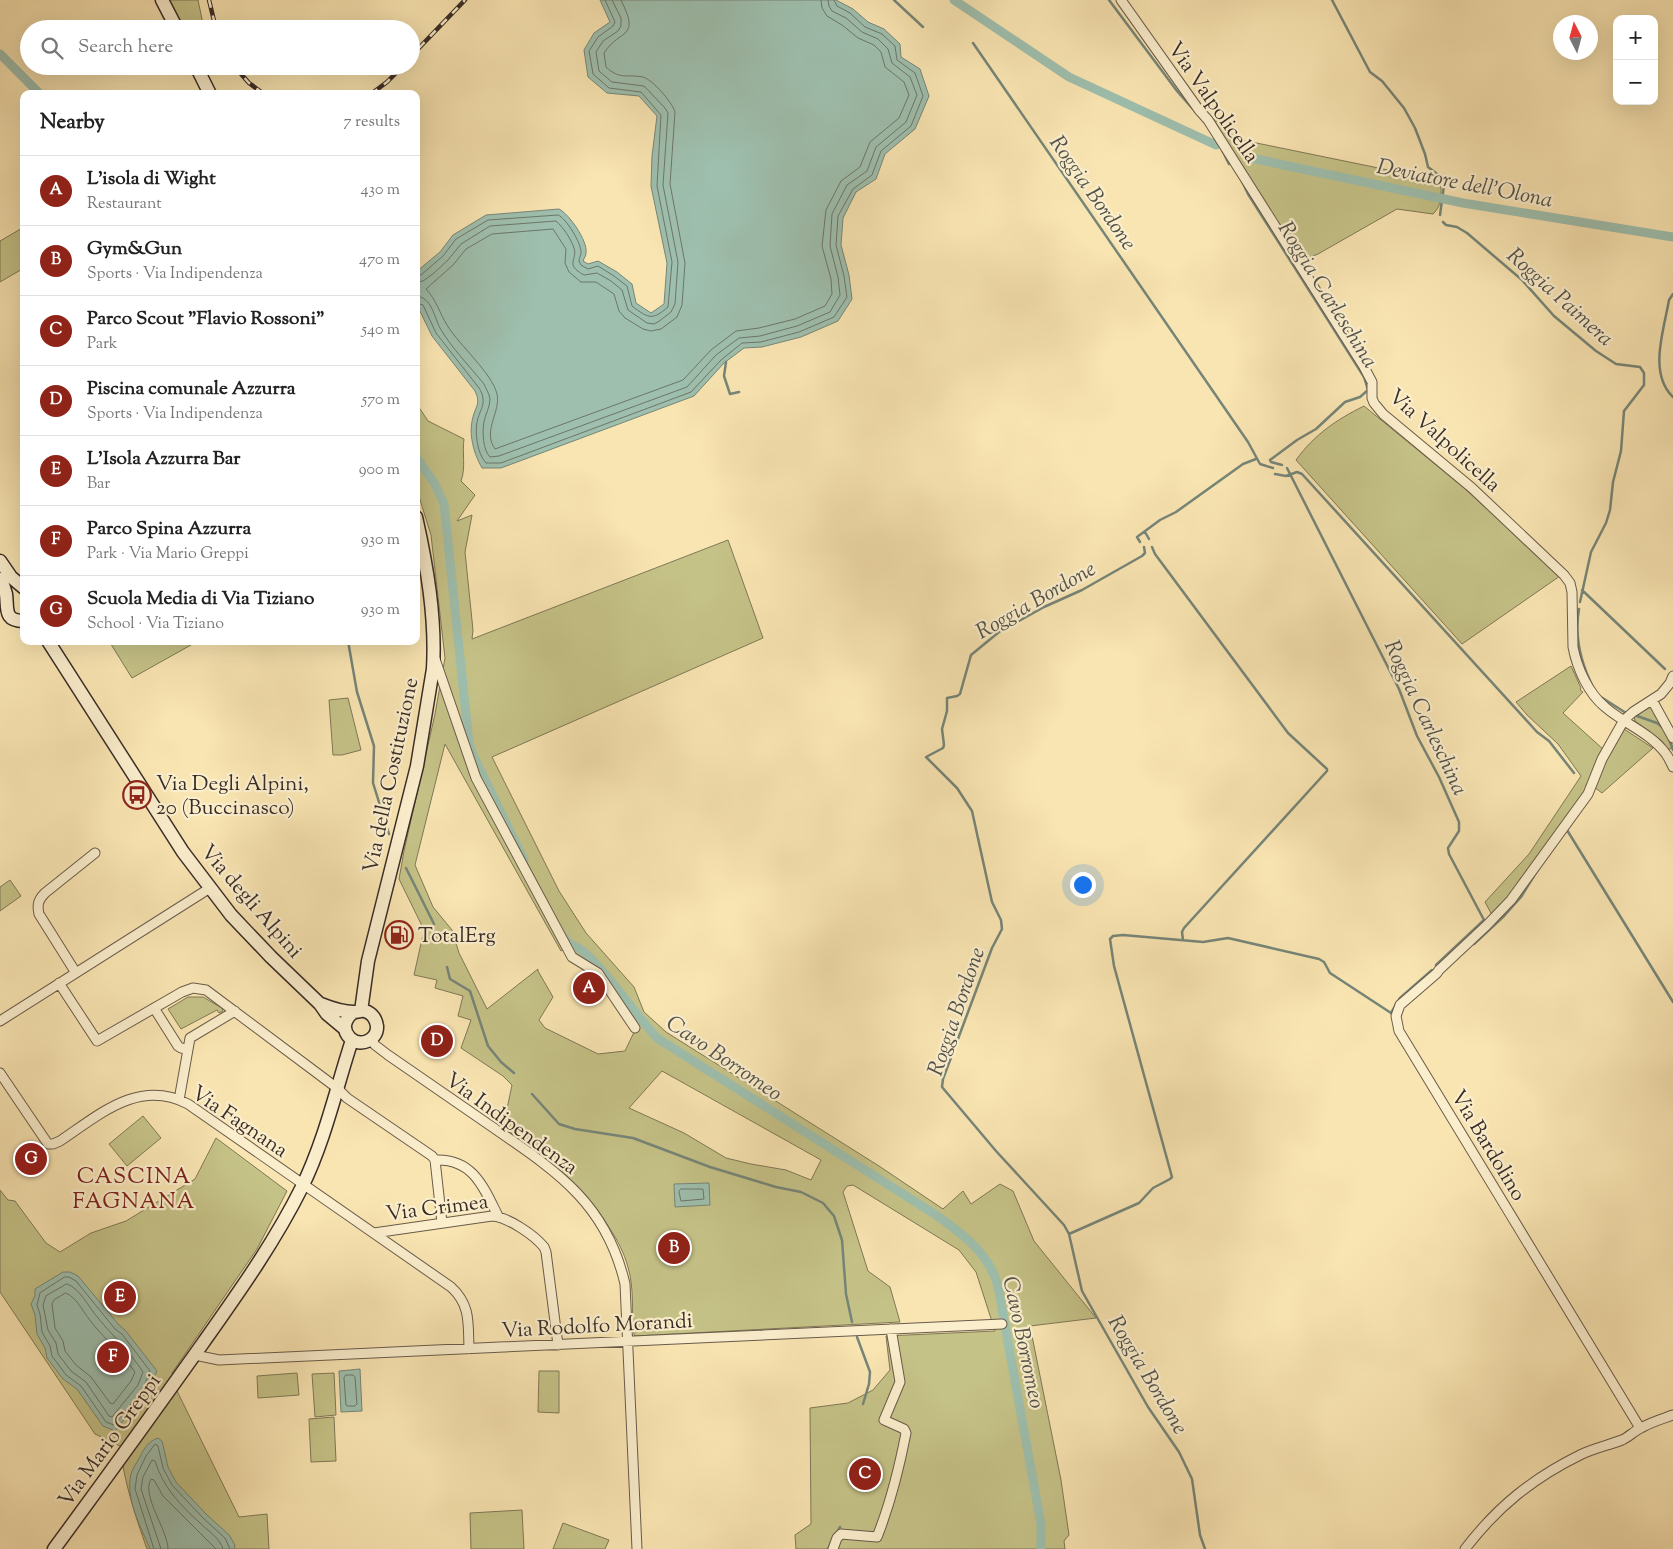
<!DOCTYPE html>
<meta charset="utf-8">
<style>
body{margin:0;font-family:"Sorts Mill Goudy",serif;background:#f2f2f2;color:#222}
.controls{position:absolute;right:15px;top:15px;display:grid;overflow:hidden;border-radius:10px;box-shadow:0 5px 20px #0002}
.controls button{width:45px;height:45px;display:grid;place-items:center;padding:0;border:0;border-bottom:1px solid #e0e0e0;background:#fff;color:#222;font:25px sans-serif}
.compass{position:absolute;left:1553px;top:15px;width:45px;height:45px;border-radius:50%;background:#fff;box-shadow:0 5px 20px #0002;rotate:354deg}
.you{position:absolute;left:1082px;top:884px;width:18px;height:18px;margin:-12px;border:4px solid #fff;border-radius:50%;background:#1a73e8;box-shadow:0 0 0 8px #1a73e833}
.badge{display:grid;place-items:center;width:32px;height:32px;border-radius:50%;background:#8f2418;color:#fff;font-size:16px;font-weight:700}
.pin{position:absolute;translate:-50% -50%;border:2px solid #fff;box-shadow:0 1px 5px #0006}
.list{margin:0;padding:0;list-style:none}
h2{display:flex;justify-content:space-between;align-items:center;height:65px;margin:0;padding:0 20px;font-size:21px}
h2 small{font-size:16px;font-weight:400;color:#767676}
.list li{display:grid;grid-template-columns:32px 1fr auto;gap:15px;align-items:center;box-sizing:border-box;height:70px;padding:0 20px;border-top:1px solid #e0e0e0}
.list b{display:block;font-size:19px;white-space:nowrap}
.list p{margin:0;font-size:16px;white-space:nowrap;color:#767676}
.list em{font-size:16px;font-style:normal;color:#767676}
.icon{flex:none;width:28px;height:28px;fill:none;stroke:currentColor;stroke-width:2;stroke-linecap:round;stroke-linejoin:round}
.map{position:relative;flex:none;width:1673px;height:1549px;overflow:hidden}
.search{position:absolute;background:#fff;box-shadow:0 5px 20px #0002;left:20px;top:20px;width:400px;height:55px;display:flex;align-items:center;gap:12px;box-sizing:border-box;padding:0 18px;border-radius:28px;color:#767676;font-size:19px}
.panel{position:absolute;background:#fff;box-shadow:0 5px 20px #0002;left:20px;top:90px;width:400px;height:555px;border-radius:10px}
.map>svg:first-child{display:block}
.green{fill:#c5c287;stroke:#7f7857;fill-rule:evenodd}
.water{fill:#9ebfae;stroke:#768578}
.lines{fill:none;stroke-linecap:round;stroke-linejoin:round}
.shore{stroke:#6c766a;stroke-width:1}
.stream{stroke:#768578;stroke-width:2.5}
.canal{stroke:#9ebfae;stroke-width:9}
.street-casing{stroke:#695b4a;stroke-width:11}
.secondary-casing{stroke:#392d27;stroke-width:15}
.street{stroke:#fbeecd;stroke-width:9}
.secondary{stroke:#fbeecd;stroke-width:12}
.rail-casing{stroke:#392d27;stroke-width:4.5}
.rail{stroke:#fbeecd;stroke-width:2.5;stroke-dasharray:8;stroke-linecap:butt}
.labels{text-anchor:middle;stroke-width:4.5;stroke-linejoin:round;paint-order:stroke}
.street-label{font-size:21px;fill:#392d27;stroke:#fbeecd}
.poi-label{font-size:21px;fill:#392d27;stroke:#fbeecd;text-anchor:start}
.water-label{font-size:22px;font-style:italic;fill:#525249;stroke:#fbeecd}
.neighbourhood-label{font-size:22px;letter-spacing:1px;fill:#7a1f14;stroke:#fbeecd}
</style>
<div class="map">
<svg width="1673" height="1549" viewBox="0 0 1673 1549">
<rect width="100%" height="100%" fill="#f9e5b2"/>
<filter id="stains"><feTurbulence type="fractalNoise" baseFrequency=".004" numOctaves="4"/><feColorMatrix values="0 0 0 0 .2 0 0 0 0 .09 0 0 0 0 .02 0 0 0 .5 -.17"/></filter>
<radialGradient id="worn" r=".72"><stop offset=".6" stop-color="#630" stop-opacity="0"/><stop offset="1" stop-color="#630" stop-opacity=".3"/></radialGradient>
<path class="green" d="M169 0H198L204 29H184Z
M1212 117 1237 139 1437 180 1440 182C1442 193 1442 206 1433 214L1397 209 1318 254 1303 260 1265 203Z
M24 227V268L0 282V241Z
M416 403 428 421 464 439C462 453 466 468 461 481L475 495 457 521 472 515 465 552 473 630 472 639 728 540 763 638 492 757 559 891 586 933 634 987 644 1012 666 1032 879 1166 943 1209 963 1191 971 1204 1000 1184 1013 1191 1034 1241 1096 1318 1030 1326 1061 1480 1069 1535 1064 1541 1065 1549H796L795 1535 811 1524 810 1408 848 1403 873 1390 890 1370 886 1336 995 1331 976 1272 959 1250 853 1185 847 1186 843 1192 868 1271 890 1287 900 1322 635 1336 633 1332C632 1311 634 1287 628 1267 624 1253 618 1241 610 1229 582 1181 547 1159 503 1128L512 1085 503 1076 461 1048 471 1020 458 1016 463 996 435 988 437 980 414 975 424 930 399 879 404 851 435 714 445 658 431 535 416 487ZM445 744 561 951 567 948 582 959 637 1026 625 1051 598 1054 545 1028 539 1020 553 997 538 971V969L487 1009 459 953 452 930 433 907 415 865ZM662 1071 821 1160 811 1180 786 1170 751 1164 726 1158 684 1133 629 1108Z
M1364 406 1464 488 1560 576 1462 644 1296 460C1315 434 1336 420 1364 406Z
M109 641H198L132 678Z
M1571 666 1581 688 1580 690 1583 692 1563 713 1604 750 1589 787 1518 886 1492 915 1485 902 1529 854 1581 776 1558 744 1527 715 1516 702Z
M348 698 361 750 342 755H333L329 700Z
M1653 706 1673 747 1668 750 1662 741 1635 721 1634 715Z
M1624 729 1653 748 1602 793 1594 787 1601 767Z
M10 880 21 896 0 911V887Z
M188 997H203L222 1008 223 1011 219 1013 217 1010 181 1029 168 1009Z
M143 1116 161 1138 127 1166 109 1144Z
M216 1138 287 1191 257 1249 172 1373 178 1393 239 1517 267 1514 269 1549H147C135 1515 124 1482 120 1446L95 1434 0 1292V1190L8 1200 15 1201 46 1243 60 1252 91 1233 126 1221 195 1179Z
M539 1371H559V1413L538 1412Z
M297 1373 299 1395 258 1398 257 1376Z
M334 1373 336 1415 315 1417 312 1374Z
M334 1417 336 1461 311 1462 309 1419Z
M522 1510 524 1549H471L470 1513Z
M563 1523 609 1540 605 1549H553Z"/>
<path class="water" d="M600 0H836L853 9 868 22 884 29 900 44 901 57 920 69 929 96 915 129 885 154 876 179 856 192 843 218 841 245 849 275 852 299 838 321 801 337 762 347 744 348 724 363 694 396 501 468H482C474 454 468 434 473 417 476 405 481 404 475 391L432 336 416 303V272L440 252 453 235 486 215 559 209C569 214 588 241 586 253 586 256 584 258 583 261L588 264 598 261 617 272 632 284 636 303 651 313 664 304 667 263 651 186 652 156 657 116 639 96 607 93 588 77 584 50 594 33 610 22Z
M709 1183 710 1205 675 1207 674 1184Z
M63 1272H70L78 1276 119 1325 125 1330 157 1371 147 1391 115 1431 103 1426 77 1389 63 1379 47 1358 45 1348 37 1334 35 1315 31 1304 35 1296V1289Z
M360 1369 362 1411 341 1412 339 1371Z
M158 1438 162 1441 168 1467 176 1482 206 1514 229 1535 235 1545 234 1549H150C141 1527 125 1499 131 1474 133 1468 137 1462 140 1457 144 1448 149 1441 158 1438Z"/>
<g class="lines">
<path class="shore" d="M621 0C641 40 620 28 604 53L606 67C620 80 626 74 643 77 653 80 672 102 675 112L670 184 685 263 682 305 677 317 661 329 651 331 643 329 625 318 619 311 614 294 596 282H581L569 272 565 263 566 249 553 229 492 234 466 249 453 265 426 289C437 301 439 312 447 325 459 345 492 373 497 394 501 412 482 431 495 449L683 380 711 350 736 331 759 328 795 319 825 306 832 294 831 279 822 246 826 210 841 181 860 167 870 142 899 118 909 95 904 82 885 67 881 52 874 45 858 38 842 25 827 16 822 8 821 0
M416 276 421 275 443 256 456 239 488 220 558 215C566 218 582 244 581 253 581 255 579 258 579 261L581 265 588 269 598 266 614 276 627 286 632 306C648 318 652 321 668 307L672 262 657 186 661 115 641 92 609 88 593 74 589 51 598 37 613 26 615 22 605 0
M416 282 423 281 434 273 448 260 461 244 490 226 556 221C563 227 571 239 574 248 578 260 564 264 584 275L597 273 611 281 622 290 628 310 647 323 654 324 658 322 671 312 675 304 678 262 663 185 668 113 665 108 644 86 612 82 599 71 596 52 603 41 618 31 621 26V18L612 0
M416 296C432 297 434 317 440 328 450 346 471 368 484 384 486 389 489 393 490 399 490 408 485 414 484 422 482 432 483 450 490 457L499 456 687 387 716 355 739 338 760 336 797 326 830 312 840 295 838 277 830 246 832 214 847 185 867 171 876 147 906 122 917 95 910 77 892 63 888 49 878 39 862 32 846 18 832 11 829 6 828 0
M416 303 423 305 436 333 479 388C481 391 483 395 483 399 484 406 480 411 478 418 474 430 477 454 486 463H501L691 392 721 360 742 343 761 342 799 332 834 317 847 297 844 276 836 245 838 216 853 189 872 175 881 151 911 126 923 96 915 73 897 60 895 46 882 34 865 27 850 13 837 6 834 0
M681 1189H703L704 1199 681 1201 679 1192Z
M65 1277H69L76 1281 115 1329 122 1334 150 1371 143 1389 114 1425 106 1422 81 1386 66 1375 52 1356 50 1346 42 1332 40 1314 37 1305 40 1293Z
M67 1284C80 1288 89 1308 98 1318 113 1336 130 1352 143 1372L138 1385 112 1417 109 1416 86 1382 71 1371 58 1354 56 1343 48 1330 43 1305 46 1296Z
M66 1293C76 1297 82 1310 89 1319 103 1338 121 1352 135 1372L131 1381 113 1404 110 1403 91 1377 76 1365 65 1351 63 1341 55 1328 52 1304 54 1300Z
M346 1375H353L355 1377 357 1404 355 1406H348L346 1405 344 1378Z
M154 1549 135 1489 137 1475 146 1456 155 1444 158 1446 163 1468 172 1485 203 1518 225 1538 230 1549
M161 1549 141 1489 143 1477 152 1460 155 1461C163 1487 180 1505 200 1523 208 1531 220 1538 223 1549
M168 1549C168 1530 141 1496 151 1479L154 1480 163 1496 216 1549"/>
<path class="stream" d="M894 0 923 27
M1109 0 1177 91 1192 108
M1332 0 1370 72 1382 81 1404 108 1415 128 1425 154 1428 167 1441 177 1444 185 1440 215
M973 43 1248 442 1260 464 1273 468
M1222 150 1229 164
M1241 179 1248 194 1364 377 1368 390 1360 397 1345 402 1316 429 1297 440 1270 460 1271 462 1282 465
M1443 222 1446 225 1457 227 1467 233 1522 280 1554 316 1596 351 1616 364 1640 367 1644 373V385L1624 411 1621 451 1613 482 1610 510 1606 523 1591 552 1580 602
M1673 294 1669 300C1664 330 1648 373 1673 397
M726 362 724 376 730 394 739 392
M1287 468 1399 689 1417 736 1439 777 1459 822V831L1448 848 1449 854 1484 920 1436 965
M1275 474 1286 476 1297 472 1302 474 1537 732 1549 741 1574 773
M1145 532 1149 539
M1140 542 1137 537 1160 520 1176 512 1243 464 1256 459
M1144 547 1145 553 1142 556 1082 590 1044 607 999 632 971 655 960 694 957 696 947 698V711L942 729 944 745 943 748 926 757 957 788 972 811 992 902 1001 920 1002 929 992 948 943 1079 942 1087 996 1151 1064 1225 1069 1234 1082 1291 1148 1407 1179 1452 1192 1479 1200 1535 1205 1549
M1152 547 1155 554 1288 733 1327 769V771L1184 928 1182 932 1183 940
M1582 590 1665 669
M1579 609C1574 637 1581 664 1594 689
M348 641 357 692 374 746 373 783 389 834
M1601 697 1626 713
M1637 716 1657 723 1662 727
M1669 739 1673 750
M1565 832 1567 830 1673 1002
M406 868 434 924
M1474 944 1504 916 1521 897 1537 871
M447 967 450 979 470 991 488 1046 501 1062 514 1073
M532 1094 559 1124 575 1129 633 1138 710 1167 776 1187 801 1192 823 1203 834 1216 842 1240 846 1294 852 1322
M1069 1234 1139 1203 1153 1188 1170 1179 1172 1177 1114 966 1110 939 1113 936 1123 935 1203 942 1228 938 1319 959 1324 962 1330 973 1391 1013 1400 998 1432 970
M857 1337 870 1372 869 1384 863 1404
M836 1534 840 1527
M828 1549 831 1543"/>
<path class="canal" d="M954 0 1069 77 1216 145
M0 54 40 94
M1251 158 1463 203 1673 237
M416 457 435 484 444 504 469 743 473 755 524 860
M563 936C567 945 577 946 584 952 589 956 593 961 598 966 619 989 636 1015 657 1038L936 1215C960 1232 986 1251 996 1280 1000 1291 1001 1303 1003 1315L1041 1524V1549"/>
<defs>
<path id="street" d="M1121 0 1199 110 1208 120 1363 365 1372 382V398L1374 403 1383 414 1472 488 1564 575 1570 583 1572 592 1573 647C1577 668 1588 693 1605 707 1623 723 1651 733 1666 754 1669 758 1671 763 1673 767
M435 659 476 778 572 957 598 973 635 1028
M1652 700 1673 738
M76 973 39 914C37 905 38 900 45 893L95 853
M59 983 97 1041 182 992 193 988 206 990 337 1088 347 1098 432 1156 435 1160 442 1223
M154 1008 178 1046 181 1048 187 1049
M0 1021 210 888
M371 1039 375 1045 388 1055C421 1078 455 1101 488 1124 553 1169 606 1201 625 1284L637 1549
M0 1073 48 1144H53L60 1141C99 1115 139 1078 188 1104L451 1287C471 1305 468 1324 469 1349
M179 1100 190 1038 235 1011
M435 1160C473 1158 484 1188 498 1216
M374 1233 492 1216C508 1217 534 1235 544 1247L546 1252 558 1345
M195 1355 219 1360 1002 1324
M1640 1428 1399 1031 1396 1016 1400 1005 1437 973 1439 970 1487 925 1511 900 1588 794 1602 759 1624 720 1633 712 1661 694 1670 683 1673 676
M833 1549 837 1538 841 1534 877 1537C891 1502 899 1469 906 1433L904 1429 884 1420 900 1382 891 1329
M1465 1549C1498 1506 1533 1478 1582 1454 1595 1448 1609 1445 1622 1440 1629 1437 1634 1431 1641 1428 1651 1422 1662 1419 1673 1415"/>
<path id="secondary" d="M162 0 177 29
M196 66 210 94
M0 561 11 577 24 588
M0 579C3 584 5 589 6 594 8 608 3 621 24 621
M48 641 183 852 231 915 271 957 320 1004 327 1014 345 1029
M321 1004C331 1008 343 1012 354 1012 358 1012 361 1010 365 1011 372 1013 376 1019 377 1026 378 1040 360 1048 350 1038 341 1029 345 1018 354 1012
M361 1011 368 961 417 766 433 669C436 618 427 566 416 517
M54 1549C104 1481 154 1412 203 1343 239 1292 274 1243 302 1187 325 1140 336 1089 352 1040"/>
</defs>
<use href="#street" class="street-casing"/>
<use href="#secondary" class="secondary-casing"/>
<use href="#street" class="street"/>
<use href="#secondary" class="secondary"/>
<defs>
<path id="rail" d="M209 0 216 29
M419 48 465 0
M411 57 412 56
M234 66 249 83 264 94
M371 94 387 82 403 66"/>
</defs>
<use href="#rail" class="rail-casing"/>
<use href="#rail" class="rail"/>
</g>
<defs>
<symbol id="bus-ring" viewBox="-11 -11 22 22"><circle r="9.5" fill="#fbeecd" stroke="#8f2418" stroke-width="1.5"/><path d="M-5-6H5V4H4V6H2V4H-2V6H-4V4H-5ZM-3.5-4V0h7V-4ZM-3.5 1.2v1.5H-2V1.2ZM2 1.2v1.5H3.5V1.2Z" fill="#8f2418"/></symbol>
<symbol id="fuel-ring" viewBox="-11 -11 22 22"><circle r="9.5" fill="#fbeecd" stroke="#8f2418" stroke-width="1.5"/><path d="M-5.5-6h7V0h2V4h1.3V-2.5L3-4.5l.8-.8L6-3V5H2.5V1h-1V6h-7ZM-4.2-4.7v3.2H.2V-4.7Z" fill="#8f2418"/></symbol>
</defs>
<g fill-rule="evenodd">
<use href="#bus-ring" x="121" y="779" width="32" height="32"/>
<use href="#fuel-ring" x="383" y="919" width="32" height="32"/>
</g>
<g class="labels">
<g class="street-label">
<text transform="translate(1214 102) rotate(55)" y="7">Via Valpolicella</text>
<text transform="translate(1445 440) rotate(42)" y="7">Via Valpolicella</text>
<text transform="translate(390 775) rotate(-78)" y="7">Via della Costituzione</text>
<text transform="translate(252 901) rotate(49)" y="7">Via degli Alpini</text>
<text transform="translate(240 1121) rotate(34)" y="7">Via Fagnana</text>
<text transform="translate(512 1123) rotate(36)" y="7">Via Indipendenza</text>
<text transform="translate(1489 1145) rotate(59)" y="7">Via Bardolino</text>
<text transform="translate(437 1207) rotate(-7)" y="7">Via Crimea</text>
<text transform="translate(597 1325) rotate(-3)" y="7">Via Rodolfo Morandi</text>
<text transform="translate(109 1440) rotate(-54)" y="7">Via Mario Greppi</text>
</g>
<g class="poi-label">
<text x="156" y="790">Via Degli Alpini,<tspan x="156" dy="24">20 (Buccinasco)</tspan></text>
<text x="418" y="942">TotalErg</text>
</g>
<g class="water-label">
<text transform="translate(1465 182) rotate(11)" y="8">Deviatore dell'Olona</text>
<text transform="translate(1094 192) rotate(55)" y="8">Roggia Bordone</text>
<text transform="translate(1329 294) rotate(58)" y="8">Roggia Carleschina</text>
<text transform="translate(1561 296) rotate(42)" y="8">Roggia Paimera</text>
<text transform="translate(1035 599) rotate(-30)" y="8">Roggia Bordone</text>
<text transform="translate(1427 717) rotate(65)" y="8">Roggia Carleschina</text>
<text transform="translate(955 1011) rotate(-71)" y="8">Roggia Bordone</text>
<text transform="translate(725 1057) rotate(34)" y="8">Cavo Borromeo</text>
<text transform="translate(1025 1342) rotate(78)" y="8">Cavo Borromeo</text>
<text transform="translate(1149 1374) rotate(59)" y="8">Roggia Bordone</text>
</g>
<g class="neighbourhood-label">
<text x="134" y="1183">CASCINA<tspan x="134" dy="25">FAGNANA</tspan></text>
</g>
</g>
<rect width="100%" height="100%" filter="url(#stains)"/>
<rect width="100%" height="100%" fill="url(#worn)"/>
</svg>
<div class="controls">
<button>+</button>
<button>−</button>
</div>
<svg class="compass" viewBox="-18 -18 36 36"><path d="M0-13l5 13h-10z" fill="#e53935"/><path d="M0 13l5-13h-10z" fill="#767676"/></svg>
<div class="you"></div>
<div class="pin badge" style="left:589px;top:988px">A</div>
<div class="pin badge" style="left:674px;top:1248px">B</div>
<div class="pin badge" style="left:865px;top:1474px">C</div>
<div class="pin badge" style="left:437px;top:1041px">D</div>
<div class="pin badge" style="left:120px;top:1297px">E</div>
<div class="pin badge" style="left:113px;top:1357px">F</div>
<div class="pin badge" style="left:31px;top:1159px">G</div>
<div class="search"><svg class="icon" aria-label="search" viewBox="0 0 24 24"><circle cx="10" cy="10" r="6"/><path d="M15 15l6 6"/></svg>Search here</div>
<section class="panel">
<h2>Nearby<small>7 results</small></h2>
<ul class="list">
<li><span class="badge">A</span><div><b>L'isola di Wight</b><p>Restaurant</p></div><em>430 m</em></li>
<li><span class="badge">B</span><div><b>Gym&amp;Gun</b><p>Sports · Via Indipendenza</p></div><em>470 m</em></li>
<li><span class="badge">C</span><div><b>Parco Scout &quot;Flavio Rossoni&quot;</b><p>Park</p></div><em>540 m</em></li>
<li><span class="badge">D</span><div><b>Piscina comunale Azzurra</b><p>Sports · Via Indipendenza</p></div><em>570 m</em></li>
<li><span class="badge">E</span><div><b>L'Isola Azzurra Bar</b><p>Bar</p></div><em>900 m</em></li>
<li><span class="badge">F</span><div><b>Parco Spina Azzurra</b><p>Park · Via Mario Greppi</p></div><em>930 m</em></li>
<li><span class="badge">G</span><div><b>Scuola Media di Via Tiziano</b><p>School · Via Tiziano</p></div><em>930 m</em></li>
</ul>
</section>
</div>
